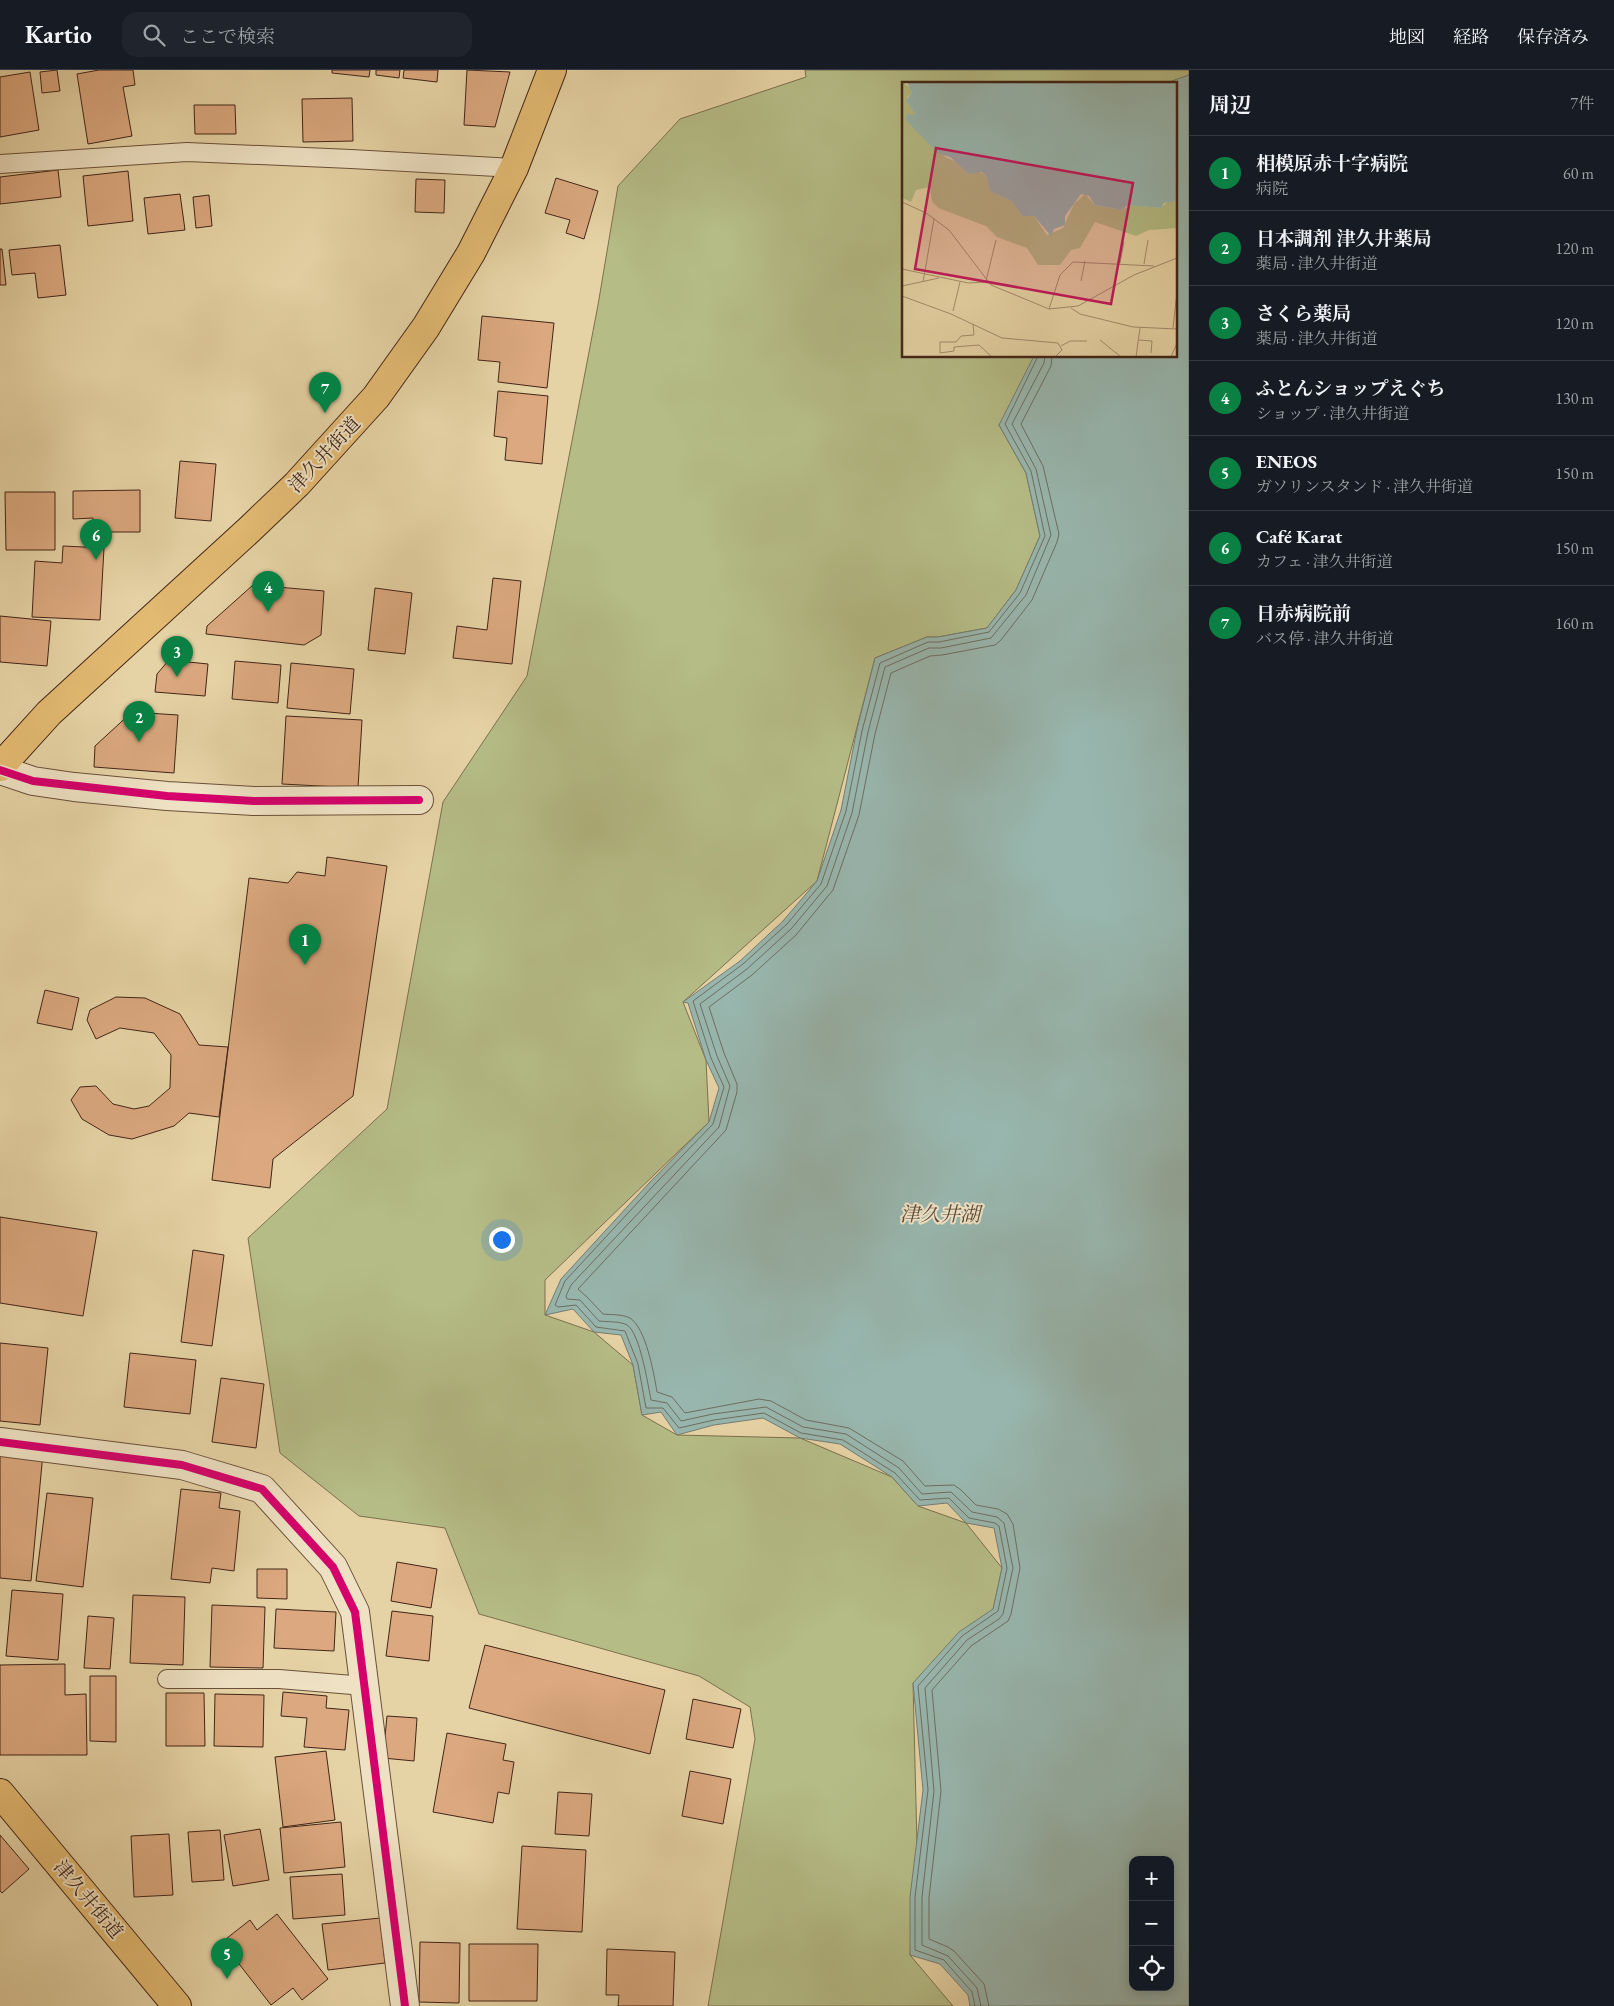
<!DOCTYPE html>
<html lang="ja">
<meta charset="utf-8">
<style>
body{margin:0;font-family:"EB Garamond","Noto Serif JP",serif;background:#20242c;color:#f1f3f6}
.controls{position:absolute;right:15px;bottom:15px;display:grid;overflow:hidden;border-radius:10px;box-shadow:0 2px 12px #0003}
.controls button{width:45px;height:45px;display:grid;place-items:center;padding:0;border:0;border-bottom:1px solid #363941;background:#171b24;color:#f1f3f6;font:25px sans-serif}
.you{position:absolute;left:501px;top:1169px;width:18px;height:18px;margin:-12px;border:4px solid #fff;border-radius:50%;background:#1a73e8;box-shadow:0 0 0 8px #1a73e833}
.badge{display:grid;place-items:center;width:32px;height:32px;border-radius:50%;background:#0b8043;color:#fff;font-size:16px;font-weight:700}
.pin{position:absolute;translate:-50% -41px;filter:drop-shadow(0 1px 2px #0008)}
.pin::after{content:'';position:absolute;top:26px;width:18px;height:15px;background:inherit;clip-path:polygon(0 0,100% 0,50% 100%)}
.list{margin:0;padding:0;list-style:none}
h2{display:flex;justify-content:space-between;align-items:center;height:65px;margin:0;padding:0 20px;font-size:21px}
h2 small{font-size:16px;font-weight:400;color:#9ea1a6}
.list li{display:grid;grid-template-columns:32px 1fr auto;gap:15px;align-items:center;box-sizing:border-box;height:75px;padding:0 20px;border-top:1px solid #363941}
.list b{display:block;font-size:19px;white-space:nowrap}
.list p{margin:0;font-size:16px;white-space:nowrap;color:#9ea1a6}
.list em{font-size:16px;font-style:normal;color:#9ea1a6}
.icon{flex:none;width:28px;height:28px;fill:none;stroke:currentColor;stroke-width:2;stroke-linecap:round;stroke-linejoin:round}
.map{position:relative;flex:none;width:1189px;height:1936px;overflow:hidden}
header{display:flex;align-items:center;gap:30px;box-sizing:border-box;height:70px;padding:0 25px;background:#171b24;border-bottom:1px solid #363941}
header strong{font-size:24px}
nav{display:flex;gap:28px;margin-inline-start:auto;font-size:18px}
.search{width:350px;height:45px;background:#20242c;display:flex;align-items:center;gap:12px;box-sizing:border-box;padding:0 18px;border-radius:15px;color:#9ea1a6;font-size:19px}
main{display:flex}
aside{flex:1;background:#171b24}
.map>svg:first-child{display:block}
.green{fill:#b5bc86;stroke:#7c704e}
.water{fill:#98b6ae;stroke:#767c72;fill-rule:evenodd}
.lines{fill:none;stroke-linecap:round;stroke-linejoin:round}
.shore{stroke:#6d6e62;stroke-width:1}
.building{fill:#dba87f;stroke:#422517}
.service-casing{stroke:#6b503a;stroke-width:20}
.minor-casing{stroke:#6b503a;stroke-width:30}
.tertiary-casing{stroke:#6b503a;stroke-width:30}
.trunk-casing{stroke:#422517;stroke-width:30}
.service{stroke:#efe2c4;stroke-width:18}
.minor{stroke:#efe2c4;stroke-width:28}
.tertiary{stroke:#efe2c4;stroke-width:28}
.trunk{stroke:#e3ba72;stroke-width:28}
.cycleway-casing{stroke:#efe2c4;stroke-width:11}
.cycleway{stroke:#d6006c;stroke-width:8}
.labels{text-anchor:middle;stroke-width:4;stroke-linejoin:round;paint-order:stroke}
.street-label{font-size:19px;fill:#422517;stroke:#efe2c4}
.water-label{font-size:20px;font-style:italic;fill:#58493d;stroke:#efe2c4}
.inset-road{fill:none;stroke:#a48d6c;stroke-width:1}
.view{fill:#c2185b;fill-opacity:0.15;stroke:#c2185b;stroke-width:2.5}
.inset-edge{fill:none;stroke:#422517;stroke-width:2.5}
</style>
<header>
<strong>Kartio</strong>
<div class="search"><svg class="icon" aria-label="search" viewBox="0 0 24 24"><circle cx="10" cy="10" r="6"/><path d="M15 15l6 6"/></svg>ここで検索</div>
<nav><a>地図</a><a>経路</a><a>保存済み</a></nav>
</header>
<main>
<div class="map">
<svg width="1189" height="1936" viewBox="0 0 1189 1936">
<rect width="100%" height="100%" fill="#e6d3a5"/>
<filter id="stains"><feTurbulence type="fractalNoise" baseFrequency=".004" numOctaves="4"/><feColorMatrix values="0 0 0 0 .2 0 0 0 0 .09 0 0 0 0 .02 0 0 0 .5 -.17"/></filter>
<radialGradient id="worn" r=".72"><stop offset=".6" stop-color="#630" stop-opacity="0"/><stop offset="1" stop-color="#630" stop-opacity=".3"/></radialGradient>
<path class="green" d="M805 0H1189V5L1175 14H903V286H1042L999 355 1026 403 1040 466 1016 520 987 558 938 567H927L875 588 817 811 683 932 706 990 709 1052 545 1210V1245L594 1262 633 1295 642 1345 677 1365 800 1368 892 1407 918 1436 966 1453 1002 1498 993 1540 913 1613 917 1774 910 1885 953 1936H708L755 1669 750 1637 699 1606 479 1544 445 1458 359 1446 280 1383 248 1168 387 1039 443 732 527 606 598 235 618 116 680 49 806 7Z"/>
<path class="water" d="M1189 5V1936H970L968 1925 940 1894 910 1885V1827L923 1720 913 1613 959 1562 993 1539 1002 1498 994 1458 966 1453 947 1433 918 1436 892 1407 840 1374 800 1368 763 1348 714 1355 677 1365 661 1342 642 1345 633 1295 621 1265 594 1262 573 1239 545 1245 561 1209 650 1112 709 1052 719 1018 706 990 688 933 683 932 740 891 783 851 817 811 841 740 857 659 875 588 927 567H938L987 558 1016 520 1040 466 1026 403 999 355 1034 286H1175V14H1163ZM1133 1790H1170V1917H1133Z"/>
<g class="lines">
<path class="shore" d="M975 1936 972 1922 944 1890 915 1880V1827L928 1720 918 1616 962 1566 998 1541 1007 1498 999 1456 995 1453 969 1448 949 1428 920 1430 895 1403 843 1370 801 1363 764 1343 714 1350 679 1358 663 1338H646L638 1294 625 1261 596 1257 576 1235 558 1237 555 1235 565 1211 654 1115 713 1054 724 1017 711 988 693 931 743 894 787 854 821 814 846 741 862 661 880 593 928 572H939L989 562 1020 523 1045 466 1031 401 1005 354 1038 286
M981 1936 977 1918 948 1886 922 1875V1827L934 1721 925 1618 967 1570 999 1549 1003 1544 1013 1498 1004 1453 997 1447 972 1442 951 1422 922 1424 899 1398 846 1364 803 1357 766 1337 713 1344 681 1351 667 1333 651 1330C648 1315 640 1263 627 1255 620 1251 607 1252 599 1251L580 1230 567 1229 566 1226 571 1215 719 1057 730 1016 717 986 700 934 747 899 791 859 827 816 852 743 868 662 885 597 929 578H941L991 568 1026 525 1051 465 1036 399 1012 354 1044 293 1045 286
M989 1936 984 1914 954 1881 948 1877 929 1869V1828L941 1721 932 1620 971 1576 1008 1551 1011 1544 1020 1498 1013 1454 1007 1444 998 1439 976 1435 961 1420 954 1415 925 1416 903 1391 849 1358 806 1350 771 1331 759 1329 685 1343 672 1327 657 1322C654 1304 646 1258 630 1248 622 1244 611 1245 603 1244L587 1227 578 1219 726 1060 737 1022V1014L724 983 709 937 752 905 796 865 833 820 859 745 875 664 891 603 930 586 942 585 995 575 1001 570 1032 530 1057 472 1059 464 1043 396 1021 354 1051 296 1052 286"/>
</g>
<path class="building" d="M57 0 60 21 42 23 40 2Z
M99 0H133L135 15 123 17 132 66 88 74 77 4Z
M332 0H370L369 7 332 3Z
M376 0H400L399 8 376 5Z
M404 0H438L437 12 403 8Z
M467 0 510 2 495 57 464 55Z
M30 2 39 60 0 67V7Z
M352 28 353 71 303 72 302 29Z
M194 35H235L236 64H195Z
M58 100 61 127 0 134V107Z
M128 101 133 151 88 156 83 106Z
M556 108 598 121 584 169 566 163 570 150 545 143Z
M416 109 445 110 444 143 415 142Z
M180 124 185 160 148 164 144 128Z
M209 125 212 156 196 158 193 127Z
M60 175 66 225 38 228 35 203 12 205 9 180Z
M0 179H2L6 215H0Z
M482 246 554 253 547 318 498 312 500 292 478 290Z
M498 321 548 326 542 394 505 390 507 368 494 366Z
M180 391 216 394 211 451 175 448Z
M140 420V462H93V448L73 449V421Z
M5 422H55V480H6Z
M63 476 104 478 100 550 32 547 35 491 62 493Z
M493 508 521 511 512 594 453 588 457 556 487 560Z
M253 515 324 521 321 565 304 575 206 564 207 556Z
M375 518 412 523 405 584 368 580Z
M0 546 51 551 47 596 0 592Z
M169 590 208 594 205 626 155 622 157 604Z
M235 591 281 595 278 633 232 629Z
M291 593 354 599 350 644 287 638Z
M132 642 178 645 174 703 94 697 95 676Z
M286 646 362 650 358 718 282 714Z
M327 787 387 796 353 1026 273 1089 270 1118 212 1110 249 808 288 813 297 802 325 806Z
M45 920 79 928 72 960 37 953Z
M116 927 145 928 180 944 199 975 228 977 219 1047 189 1043 174 1056 132 1069 109 1065 82 1049 71 1030 80 1017 96 1016 113 1034 134 1039 149 1036 170 1018 171 985 154 963 120 958 96 969 87 950 90 940Z
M0 1147 97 1162 83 1246 0 1233Z
M193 1180 224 1185 212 1276 181 1272Z
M0 1273 48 1278 40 1355 0 1351Z
M130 1283 196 1290 190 1344 124 1337Z
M221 1308 264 1314 256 1378 212 1372Z
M0 1379 43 1383 31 1511 0 1508Z
M181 1419 221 1423 219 1438 240 1441 234 1501 212 1498 210 1513 171 1509Z
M47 1423 93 1428 83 1517 36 1511Z
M397 1492 437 1499 431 1538 391 1531Z
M257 1499H287V1529L257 1528Z
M12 1520 63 1524 58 1590 6 1586Z
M133 1525 185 1527 183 1595 130 1593Z
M212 1535 265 1537 263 1598 210 1597Z
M276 1539 336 1542 334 1581 274 1578Z
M392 1541 433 1546 429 1591 386 1586Z
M88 1546 114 1548 110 1599 84 1598Z
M485 1575 665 1620 650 1684 469 1638Z
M65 1594V1625L86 1624 87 1685H0V1595Z
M90 1606H116V1672L90 1671Z
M283 1622 327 1626 326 1638 349 1640 345 1680 304 1677 307 1648 281 1646Z
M166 1623H204L205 1676H166Z
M215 1624 264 1625 263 1677 214 1676Z
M693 1629 741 1639 733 1678 686 1669Z
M387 1646 417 1648 414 1691 383 1688Z
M447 1663 506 1674 503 1690 514 1692 509 1724 498 1722 493 1753 433 1742Z
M326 1681 335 1750 283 1757 275 1687Z
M690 1701 731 1709 723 1754 682 1746Z
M558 1722 592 1724 589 1766 555 1764Z
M341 1752 345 1797 284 1803 280 1758Z
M260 1759 269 1810 233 1816 224 1765Z
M220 1760 224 1810 192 1812 188 1762Z
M169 1764 173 1825 134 1827 131 1766Z
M0 1765 29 1799 2 1823 0 1821Z
M522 1776 586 1780 582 1862 517 1859Z
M342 1804 345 1845 293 1849 290 1807Z
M277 1844 328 1909 302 1930 293 1918 271 1935 222 1872 250 1850 257 1860Z
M380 1848 385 1893 328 1900 322 1854Z
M420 1872 460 1873 459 1933 419 1932Z
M469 1874H538L537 1931H469Z
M607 1879 675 1882 673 1936H618L619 1925H606Z"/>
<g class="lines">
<defs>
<path id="service" d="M0 94 187 82 351 89 514 98
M167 1609H279L365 1616"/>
<path id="minor" d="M254 731 419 730
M0 1372 182 1395 262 1419 333 1497 355 1542 405 1936"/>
<path id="tertiary" d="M0 700 33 711 74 717 167 726 254 731"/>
<path id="trunk" d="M0 697 49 643 250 459 297 414 376 327 426 257 471 183 514 98 552 0
M0 1723 177 1936"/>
</defs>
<use href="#service" class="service-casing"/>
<use href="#minor" class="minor-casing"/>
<use href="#tertiary" class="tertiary-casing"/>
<use href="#trunk" class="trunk-casing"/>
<use href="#service" class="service"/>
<use href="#minor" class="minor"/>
<use href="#tertiary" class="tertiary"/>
<use href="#trunk" class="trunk"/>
<defs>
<path id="cycleway" d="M0 700 33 711 167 726 254 731 419 730
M0 1372 182 1395 262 1419 333 1497 355 1542 405 1936"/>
</defs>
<use href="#cycleway" class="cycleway-casing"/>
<use href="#cycleway" class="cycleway"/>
</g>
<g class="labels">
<g class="street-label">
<text transform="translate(324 384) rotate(-47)" y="7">津久井街道</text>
<text transform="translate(89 1829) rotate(50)" y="7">津久井街道</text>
</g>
<g class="water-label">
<text x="940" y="1151">津久井湖</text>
</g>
</g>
<g transform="translate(902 12)">
<rect width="275" height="275" fill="#e6d3a5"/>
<path d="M0 0 9 6 10 12 5 15 14 33 4 37 43 75 84 93 88 109 110 119 120 134H132L145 153 161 146 172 122 183 112 193 123 220 128 230 123 258 126 266 120 275 119V146L247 148 234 154 193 140 178 166 169 168 158 183H136L125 166 95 155 84 144 36 126 30 119 28 105 14 108 9 120 0 116Z" fill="#b5bc86"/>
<path d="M5 0H275V119L262 121 259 126 226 123 220 128 193 123 187 114 179 112 163 134V143L152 147 149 154 132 134H120L110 119 88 109 84 93 79 90 67 92 48 75 37 72 3 37 6 32 14 33 4 18 10 11Z" fill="#98b6ae"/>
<path class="inset-road" d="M0 120 24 131 47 148 89 203 147 227 176 224 232 193 275 176M218 181 222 160M242 182 246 158M0 187 66 201 84 200M84 199 94 158M179 199 183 179M21 200 32 137M0 204 37 196M0 214 49 232 100 256 156 261 160 268 153 275M169 226 178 232 231 245 275 247M147 227 158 193 171 180 252 184M51 229 58 200M71 242 72 253 59 254 54 260H38V271L52 269V265L77 263 90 275M271 246 275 210M198 258 219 275M237 258 250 259 249 271M159 264 168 259H185M234 275 238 246M269 275 275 261"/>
<path class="view" d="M34 66 231 101 209 222 13 187Z"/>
<rect width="275" height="275" class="inset-edge"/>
</g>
<rect width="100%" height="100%" filter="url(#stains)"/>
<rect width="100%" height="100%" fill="url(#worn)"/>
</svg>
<div class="controls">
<button>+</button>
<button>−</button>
<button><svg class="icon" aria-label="locate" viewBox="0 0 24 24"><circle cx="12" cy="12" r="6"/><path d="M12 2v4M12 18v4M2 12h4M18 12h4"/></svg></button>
</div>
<div class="you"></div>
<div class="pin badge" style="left:305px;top:895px">1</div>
<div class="pin badge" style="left:139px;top:672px">2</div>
<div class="pin badge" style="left:177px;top:607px">3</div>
<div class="pin badge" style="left:268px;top:542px">4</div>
<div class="pin badge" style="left:227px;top:1909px">5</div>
<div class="pin badge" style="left:96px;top:490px">6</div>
<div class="pin badge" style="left:325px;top:343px">7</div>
</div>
<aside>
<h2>周辺<small>7件</small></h2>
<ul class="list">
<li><span class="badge">1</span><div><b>相模原赤十字病院</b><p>病院</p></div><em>60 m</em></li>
<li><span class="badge">2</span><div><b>日本調剤 津久井薬局</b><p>薬局 · 津久井街道</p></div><em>120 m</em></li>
<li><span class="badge">3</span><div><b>さくら薬局</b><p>薬局 · 津久井街道</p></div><em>120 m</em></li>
<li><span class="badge">4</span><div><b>ふとんショップえぐち</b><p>ショップ · 津久井街道</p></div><em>130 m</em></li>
<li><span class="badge">5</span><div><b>ENEOS</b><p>ガソリンスタンド · 津久井街道</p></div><em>150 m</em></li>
<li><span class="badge">6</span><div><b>Café Karat</b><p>カフェ · 津久井街道</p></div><em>150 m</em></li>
<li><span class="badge">7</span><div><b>日赤病院前</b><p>バス停 · 津久井街道</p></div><em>160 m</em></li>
</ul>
</aside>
</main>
